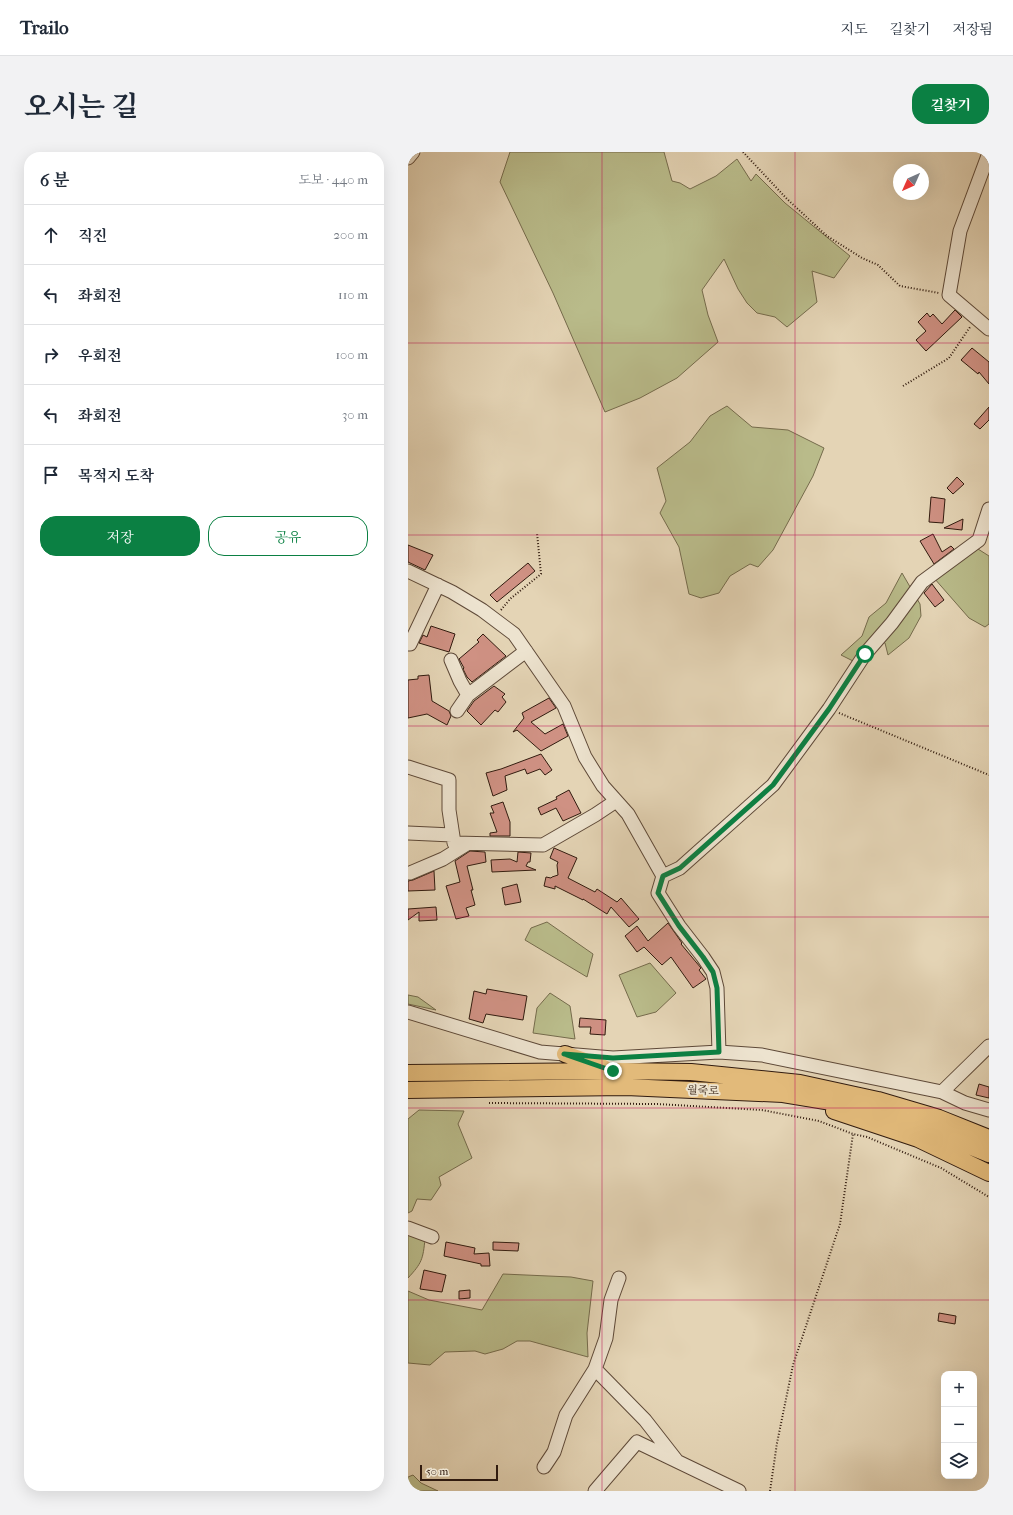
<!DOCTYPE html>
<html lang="ko">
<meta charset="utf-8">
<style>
body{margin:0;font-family:"IM FELL French Canon","Noto Serif KR",serif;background:#f2f2f3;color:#1f2937}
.controls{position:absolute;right:12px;bottom:12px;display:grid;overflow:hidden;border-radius:8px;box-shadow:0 4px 16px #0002}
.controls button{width:36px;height:36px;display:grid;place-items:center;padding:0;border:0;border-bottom:1px solid #e0e1e3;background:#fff;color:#1f2937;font:20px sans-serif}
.compass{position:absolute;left:485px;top:12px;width:36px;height:36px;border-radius:50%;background:#fff;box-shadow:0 4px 16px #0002;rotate:225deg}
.scale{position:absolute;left:12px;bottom:10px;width:78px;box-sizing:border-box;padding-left:4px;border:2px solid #311b0f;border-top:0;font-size:11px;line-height:14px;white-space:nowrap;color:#311b0f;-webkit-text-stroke:3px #ede3cf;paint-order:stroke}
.stop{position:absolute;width:12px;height:12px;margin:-9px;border:3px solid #0b8043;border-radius:50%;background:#fff}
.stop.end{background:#0b8043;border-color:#fff;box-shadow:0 1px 4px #0008}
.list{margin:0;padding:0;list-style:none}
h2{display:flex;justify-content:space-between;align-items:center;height:52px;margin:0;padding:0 16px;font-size:17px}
h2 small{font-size:13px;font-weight:400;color:#747a83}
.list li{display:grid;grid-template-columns:26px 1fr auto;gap:12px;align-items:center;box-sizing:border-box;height:60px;padding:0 16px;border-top:1px solid #e0e1e3}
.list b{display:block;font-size:15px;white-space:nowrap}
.list em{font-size:13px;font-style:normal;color:#747a83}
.actions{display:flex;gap:8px;padding:12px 16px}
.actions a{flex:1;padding:9px 0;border:1px solid #0b8043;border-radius:16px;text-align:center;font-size:14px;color:#0b8043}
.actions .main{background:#0b8043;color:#fff}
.icon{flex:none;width:22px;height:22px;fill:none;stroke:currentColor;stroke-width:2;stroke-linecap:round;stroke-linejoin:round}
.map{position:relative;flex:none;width:581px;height:1339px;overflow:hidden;border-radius:16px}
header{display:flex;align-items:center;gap:24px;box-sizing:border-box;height:56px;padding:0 20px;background:#fff;border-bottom:1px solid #e0e1e3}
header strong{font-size:19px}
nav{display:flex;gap:22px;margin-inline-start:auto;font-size:14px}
.intro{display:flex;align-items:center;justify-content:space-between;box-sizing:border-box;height:96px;padding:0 24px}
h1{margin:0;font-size:28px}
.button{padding:10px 18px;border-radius:16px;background:#0b8043;color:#fff;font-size:14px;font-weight:700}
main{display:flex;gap:24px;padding:0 24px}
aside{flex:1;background:#fff;border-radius:16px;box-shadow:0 4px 16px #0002}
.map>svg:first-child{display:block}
.green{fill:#b9bb8a;stroke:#756b4c}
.building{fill:#cf9183;stroke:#311b0f}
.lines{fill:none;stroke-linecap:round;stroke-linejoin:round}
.minor-casing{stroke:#5e4938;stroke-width:15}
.major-casing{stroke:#311b0f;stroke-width:18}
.path{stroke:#311b0f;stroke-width:2;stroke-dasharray:1 2;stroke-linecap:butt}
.minor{stroke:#ede3cf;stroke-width:13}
.major{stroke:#e2ba7a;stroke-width:16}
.route{stroke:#0b8043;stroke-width:5}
.grid{fill:none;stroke:#c2185b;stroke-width:1;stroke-opacity:0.55}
.labels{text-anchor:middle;stroke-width:4;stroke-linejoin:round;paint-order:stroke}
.street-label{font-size:11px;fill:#311b0f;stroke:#ede3cf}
</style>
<header>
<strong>Trailo</strong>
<nav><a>지도</a><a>길찾기</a><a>저장됨</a></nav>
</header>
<div class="intro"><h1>오시는 길</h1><a class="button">길찾기</a></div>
<main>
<aside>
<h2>6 분<small>도보 · 440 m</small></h2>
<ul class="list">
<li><svg class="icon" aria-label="ahead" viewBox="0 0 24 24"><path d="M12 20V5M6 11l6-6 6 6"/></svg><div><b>직진</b></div><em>200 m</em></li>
<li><svg class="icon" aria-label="left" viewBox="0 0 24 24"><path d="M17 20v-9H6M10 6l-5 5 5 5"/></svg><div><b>좌회전</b></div><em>110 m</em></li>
<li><svg class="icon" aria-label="right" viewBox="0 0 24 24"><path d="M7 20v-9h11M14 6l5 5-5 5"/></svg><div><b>우회전</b></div><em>100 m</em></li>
<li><svg class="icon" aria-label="left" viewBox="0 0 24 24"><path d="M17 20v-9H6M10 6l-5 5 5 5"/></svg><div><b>좌회전</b></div><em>30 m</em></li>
<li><svg class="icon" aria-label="arrive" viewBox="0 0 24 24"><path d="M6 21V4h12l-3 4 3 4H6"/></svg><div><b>목적지 도착</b></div></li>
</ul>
<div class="actions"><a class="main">저장</a><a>공유</a></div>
</aside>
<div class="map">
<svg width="581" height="1339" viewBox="0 0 581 1339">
<rect width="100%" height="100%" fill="#e4d4b5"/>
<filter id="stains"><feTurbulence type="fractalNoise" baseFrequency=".005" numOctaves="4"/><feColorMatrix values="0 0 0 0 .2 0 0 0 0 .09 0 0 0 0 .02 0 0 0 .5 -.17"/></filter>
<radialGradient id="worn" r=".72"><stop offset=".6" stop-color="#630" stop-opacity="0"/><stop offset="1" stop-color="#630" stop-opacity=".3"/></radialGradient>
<path class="green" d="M102 0H256L264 29 272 31 282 37 308 24 329 7 343 29 348 22 377 51 442 104 426 126 404 119 409 150 379 175 367 165 349 161 339 151 330 137 316 107 294 138 300 163 310 190 269 226 232 246 197 260 145 141 92 30Z
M319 254 344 275 380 278 416 296 405 324 365 398 350 415 342 412 322 424 311 441 293 446 281 442 271 395 252 361 258 349 249 316 282 290 302 264Z
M570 397 581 404V472L577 475 561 466 526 426Z
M494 421 512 452 513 464 501 486 480 503 477 491 466 487 447 510 433 503 454 484 461 465 478 451Z
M139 770 185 802 179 825 117 788 123 776Z
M242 811 268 841 248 860 229 865 211 823Z
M142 841 162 854 167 887 125 881 129 856Z
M0 843 10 845 28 858 0 852Z
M11 958 56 959 50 972 64 1006 31 1025 33 1033 23 1048 9 1047 4 1059 0 1061V967Z
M0 1082 17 1087C15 1107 14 1111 0 1126Z
M95 1122 163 1125 185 1129 179 1181 180 1205 122 1189H109L95 1197 77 1202 67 1199 37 1200 22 1213 0 1211V1139L21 1148 74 1158Z
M5 1323 13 1331 30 1339H0V1325Z"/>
<path class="building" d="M547 158 554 165 518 199 508 188 518 179 510 170 519 161 522 165 525 162 534 172Z
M564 196 581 210V232L571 220 570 222 553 208Z
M581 255V268L572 277 566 272Z
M549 325 556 332 545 342 539 336Z
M523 345 537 347 535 371 521 370Z
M555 367 554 378 536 376Z
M525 382 534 400 543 394 546 397 526 412 512 389Z
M0 393 25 403 17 418 0 410Z
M120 411 127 419 89 450 82 443Z
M524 432 536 448 527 455 516 441Z
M23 474 47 482 41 500 11 491 15 483 19 485Z
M75 482 98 504 64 530 59 525 55 517 56 516 51 507 71 490 69 488Z
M21 523 24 549 41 559 43 564 39 573 19 562 0 566V528L10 527V524Z
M86 534 97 542 94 545 98 550 90 560 87 558 73 573 59 559 66 549Z
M141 546 148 556 123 570 137 582 155 572 160 584 133 599 109 578 105 580 116 566 114 561Z
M133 602 144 618 137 623 132 617 119 622 117 617 97 624 99 638 85 644 78 621 93 617Z
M161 638 173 661 155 669 148 656 133 663 130 656 149 647 148 645Z
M95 650 102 670V684H82V681L89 680 82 661H86L83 654Z
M146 696 169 706 160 726 187 740 189 737 209 750 213 746 231 767 221 775 203 755 199 762 175 747V748L147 734V737L136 734 138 725 143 726 144 725 150 723 149 713 150 710 142 706Z
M62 699 77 700 78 710 59 714 65 738H63L67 753 58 756 61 764 48 767 38 734 52 730 47 709Z
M110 700 123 701 122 710H120L118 714 128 718 84 720 83 708 102 707 109 710Z
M26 719 27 738 0 739V729L5 728Z
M109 732 113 750 97 753 94 736Z
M28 755 29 768 11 769V760L0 768V757Z
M260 771 274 791 273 792 293 816 291 818 298 827 285 836 263 805 254 813 236 795 229 800 217 784 229 774 240 789Z
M79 837 119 844 115 868 78 862 75 871 61 867 66 839 78 842Z
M172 866 198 868 197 883 182 882 183 875H171Z
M571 932 581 935V946L568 943Z
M38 1090 67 1096 66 1102 81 1101 82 1114H73V1112L36 1104Z
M85 1090 111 1091 110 1099 85 1098Z
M16 1118 38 1123 34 1140 12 1137Z
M62 1138V1146L51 1147V1139Z
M531 1161 548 1164 547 1172 530 1169Z"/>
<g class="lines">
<defs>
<path id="minor" d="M581 1 552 79 541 143 581 177
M0 6 5 0
M0 419 44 440 74 458 106 482 156 554 177 605 195 634 220 662 255 724 250 741 271 774 295 805 305 820 309 836 311 900
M0 492H2L30 433
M43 508 52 529 60 543
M49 559 60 543 118 499
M0 615 41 628V658L46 691 135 693 187 663 208 649
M0 681 44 683
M2 721 35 707 59 692
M255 724 272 716 365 633 421 557 457 502 484 471 514 430 571 388 581 357
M0 860 132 900 205 906 311 900 354 903 534 940 557 951 581 958
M534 940 581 894
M0 1076 24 1085
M187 1217 198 1186 203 1148 211 1126
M136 1315 146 1300 158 1263 187 1217 237 1268 269 1309
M187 1339 229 1290 331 1339"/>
<path id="major" d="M157 902 196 916
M0 921 205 919 283 920 392 931 470 948 531 966 581 986
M0 938 218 935 375 942 460 956 544 987 581 1002
M426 959 510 987 581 1021"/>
</defs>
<use href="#minor" class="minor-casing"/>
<use href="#major" class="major-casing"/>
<path class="path" d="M335 0 379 47 419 84 454 106 470 113 492 134 531 141
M495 234 541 206 562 175
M93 458 102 447 133 422 129 381
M431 561 581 623
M81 951 249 952 354 958 411 969 445 982 459 985 533 1016 581 1045
M362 1339 369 1291 385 1213 432 1072 445 982"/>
<use href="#minor" class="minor"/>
<use href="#major" class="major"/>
</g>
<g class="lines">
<path class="route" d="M205 919 156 902 205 906 311 900 309 836 305 820 295 805 271 774 250 741 255 724 272 716 365 633 421 557 457 502"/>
</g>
<path class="grid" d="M194 0V1339M387 0V1339M0 191H581M0 383H581M0 574H581M0 765H581M0 956H581M0 1148H581"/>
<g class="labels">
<g class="street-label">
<text transform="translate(295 938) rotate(2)" y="4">월죽로</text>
</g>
</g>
<rect width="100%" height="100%" filter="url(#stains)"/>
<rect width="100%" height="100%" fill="url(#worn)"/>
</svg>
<div class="controls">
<button>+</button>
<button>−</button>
<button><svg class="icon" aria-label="layers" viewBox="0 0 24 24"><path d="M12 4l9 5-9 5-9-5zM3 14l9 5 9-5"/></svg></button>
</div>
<svg class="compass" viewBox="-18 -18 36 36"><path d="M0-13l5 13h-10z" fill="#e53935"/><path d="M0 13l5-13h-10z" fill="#747a83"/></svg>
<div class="scale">50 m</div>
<div class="stop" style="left:457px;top:502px"></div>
<div class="stop end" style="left:205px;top:919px"></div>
</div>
</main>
